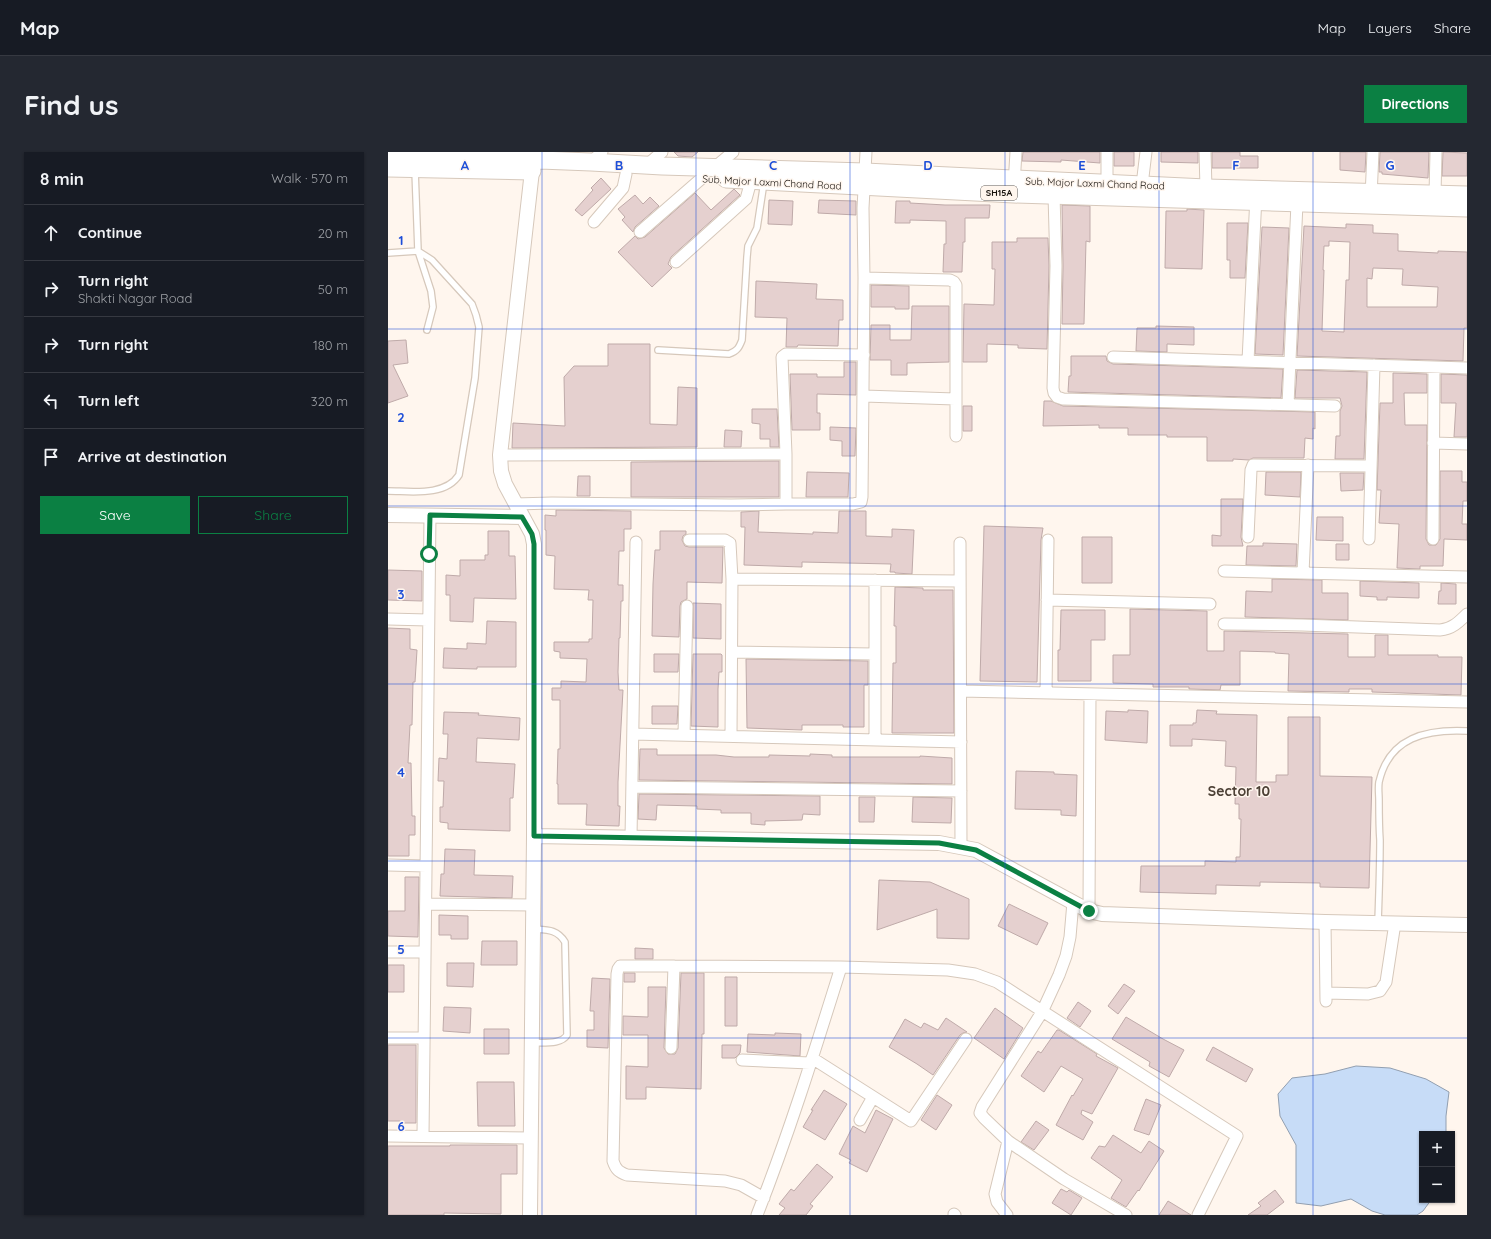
<!DOCTYPE html>
<meta charset="utf-8">
<style>
body{margin:0;font-family:Quicksand,sans-serif;background:#242831;color:#f1f3f6}
.controls{position:absolute;right:12px;bottom:12px;display:grid;overflow:hidden;border-radius:0px;box-shadow:0 1px 3px #0004}
.controls button{width:36px;height:36px;display:grid;place-items:center;padding:0;border:0;border-bottom:1px solid #363941;background:#171b24;color:#f1f3f6;font:20px sans-serif}
.stop{position:absolute;width:12px;height:12px;margin:-9px;border:3px solid #0b8043;border-radius:50%;background:#fff}
.stop.end{background:#0b8043;border-color:#fff;box-shadow:0 1px 4px #0008}
.list{margin:0;padding:0;list-style:none}
h2{display:flex;justify-content:space-between;align-items:center;height:52px;margin:0;padding:0 16px;font-size:17px}
h2 small{font-size:13px;font-weight:400;color:#9ea1a6}
.list li{display:grid;grid-template-columns:26px 1fr auto;gap:12px;align-items:center;box-sizing:border-box;height:56px;padding:0 16px;border-top:1px solid #363941}
.list b{display:block;font-size:15px;white-space:nowrap}
.list p{margin:0;font-size:13px;white-space:nowrap;color:#9ea1a6}
.list em{font-size:13px;font-style:normal;color:#9ea1a6}
.actions{display:flex;gap:8px;padding:12px 16px}
.actions a{flex:1;padding:9px 0;border:1px solid #0b8043;border-radius:0px;text-align:center;font-size:14px;color:#0b8043}
.actions .main{background:#0b8043;color:#fff}
.icon{flex:none;width:22px;height:22px;fill:none;stroke:currentColor;stroke-width:2;stroke-linecap:round;stroke-linejoin:round}
.map{position:relative;flex:none;width:1079px;height:1063px;overflow:hidden;border-radius:0px}
header{display:flex;align-items:center;gap:24px;box-sizing:border-box;height:56px;padding:0 20px;background:#171b24;border-bottom:1px solid #363941}
header strong{font-size:19px}
nav{display:flex;gap:22px;margin-inline-start:auto;font-size:14px}
.intro{display:flex;align-items:center;justify-content:space-between;box-sizing:border-box;height:96px;padding:0 24px}
h1{margin:0;font-size:28px}
.button{padding:10px 18px;border-radius:0px;background:#0b8043;color:#fff;font-size:14px;font-weight:700}
main{display:flex;gap:24px;padding:0 24px}
aside{flex:1;background:#171b24;border-radius:0px;box-shadow:0 1px 3px #0004}
.map>svg:first-child{display:block}
.water{fill:#c7dcf7;stroke:#929fb0}
.building{fill:#e5d0cf;stroke:#bfaaa9;fill-rule:evenodd}
.lines{fill:none;stroke-linecap:round;stroke-linejoin:round}
.service-casing{stroke:#d6c8bb;stroke-width:8}
.minor-casing{stroke:#d6c8bb;stroke-width:13}
.tertiary-casing{stroke:#d6c8bb;stroke-width:16}
.primary-casing{stroke:#d6c8bb;stroke-width:19}
.service{stroke:#fff;stroke-width:5.5}
.minor{stroke:#fff;stroke-width:11}
.tertiary{stroke:#fff;stroke-width:14}
.primary{stroke:#fff;stroke-width:17}
.route{stroke:#0b8043;stroke-width:5}
.grid{fill:none;stroke:#1d4ed8;stroke-width:1;stroke-opacity:0.55}
.labels{text-anchor:middle;stroke-width:3;stroke-linejoin:round;paint-order:stroke}
.shield{fill:#fff6ee;stroke:#5b554f;stroke-width:1}
.shield-label{font-size:9px;font-weight:bold;fill:#15100b}
.street-label{font-size:10px;fill:#15100b;stroke:#fff6ee}
.district-label{font-size:14px;font-weight:bold;fill:#4d4136;stroke:#fff6ee}
.grid-label{font-size:13px;text-anchor:middle;font-weight:bold;fill:#1d4ed8;stroke:#fff6ee;stroke-width:3;stroke-linejoin:round;paint-order:stroke}
</style>
<header>
<strong>Map</strong>
<nav><a>Map</a><a>Layers</a><a>Share</a></nav>
</header>
<div class="intro"><h1>Find us</h1><a class="button">Directions</a></div>
<main>
<aside>
<h2>8 min<small>Walk · 570 m</small></h2>
<ul class="list">
<li><svg class="icon" aria-label="ahead" viewBox="0 0 24 24"><path d="M12 20V5M6 11l6-6 6 6"/></svg><div><b>Continue</b></div><em>20 m</em></li>
<li><svg class="icon" aria-label="right" viewBox="0 0 24 24"><path d="M7 20v-9h11M14 6l5 5-5 5"/></svg><div><b>Turn right</b><p>Shakti Nagar Road</p></div><em>50 m</em></li>
<li><svg class="icon" aria-label="right" viewBox="0 0 24 24"><path d="M7 20v-9h11M14 6l5 5-5 5"/></svg><div><b>Turn right</b></div><em>180 m</em></li>
<li><svg class="icon" aria-label="left" viewBox="0 0 24 24"><path d="M17 20v-9H6M10 6l-5 5 5 5"/></svg><div><b>Turn left</b></div><em>320 m</em></li>
<li><svg class="icon" aria-label="arrive" viewBox="0 0 24 24"><path d="M6 21V4h12l-3 4 3 4H6"/></svg><div><b>Arrive at destination</b></div></li>
</ul>
<div class="actions"><a class="main">Save</a><a>Share</a></div>
</aside>
<div class="map">
<svg width="1079" height="1063" viewBox="0 0 1079 1063">
<rect width="100%" height="100%" fill="#fff6ee"/>
<path class="water" d="M968 914 1002 916 1038 927 1061 940 1058 964V982H1034V1048H1043L1035 1059 1029 1063H997L984 1059 963 1047 933 1054 908 1051V993L892 964 890 942 904 926 937 922Z"/>
<path class="building" d="M286 0H310L304 5 290 4Z
M635 0H712V11L673 8V10L634 9Z
M726 0H746V14H726Z
M773 0H810V11L773 10Z
M824 0H852V4H870V16H824Z
M952 0H978L977 20 952 18Z
M992 0H1041L1040 26 994 22V20H991Z
M1055 0 1079 1V24H1054Z
M213 26 223 37 194 64 187 58 205 38 203 36Z
M346 37 352 43 283 105 280 112 284 116 264 135 230 100 247 84 250 87 257 85 307 41 323 58Z
M247 43 255 52 262 45 271 54 247 75 245 80 234 68 237 65 230 57Z
M381 48 405 49 404 73 380 72Z
M431 48 468 49V63L430 61Z
M508 49H522V51L557 53H602L601 66H577V90H575L574 120H555L556 92H558V69L522 68V71H507Z
M674 53 702 54V90L698 89 696 172H674L675 114Z
M799 57 816 58 814 117 777 116 778 59H799Z
M839 71H860L857 126H842V108H839Z
M958 72 985 73V81L1010 82V99L1050 101V99L1079 100V176H1076L1075 209 909 204 916 74 958 76ZM941 89 962 90 961 128H958L956 180 934 179 936 118H935L936 94H941ZM985 116 1015 117 1014 133 1050 135 1049 155H979V126L984 127Z
M874 75 901 76 895 203 867 202Z
M629 86H660L661 114 659 197 630 196V193L599 192V210H575L576 152 606 153 607 117H604V90H629Z
M368 129 429 132 428 147 455 148V168H451L450 194 410 193 409 195H398L399 166 367 165Z
M483 133 521 134V157H507V155H483Z
M524 154H561V210L519 211V223H503V208H482L483 173H502V188H523Z
M768 174 806 175V193L779 192V200L748 199 749 176H768Z
M18 188 20 211 5 213 20 244 0 251V189Z
M220 192H262V272L289 273 290 235 309 236V295L124 296 125 271 177 274 176 225 186 214H220Z
M683 204H718L719 209 725 212 895 217 893 246 680 240 681 224H683Z
M456 210H468V243L429 242V261H432V278H404L402 222H429V225H456Z
M909 218 979 220 976 307H947L948 284H952V259L954 254 952 246H907Z
M1005 221 1039 222V241H1016L1017 273H1039L1038 387 1041 393H1048L1052 387V319H1074V330H1079V349H1075L1074 372H1079V388L1056 387 1055 414H1032V417L1009 416 1011 372 991 371 993 338H989L992 251H1005Z
M1053 222 1079 223V285H1066L1068 251H1053Z
M656 249H663L675 254 927 260V277L925 276V287L917 286 916 306H865L861 308 845 307V309H819V285H779V283H740V276H711V273L655 274Z
M575 254H584V279H575Z
M364 257H389L391 295H382V287H372V272L364 271Z
M442 275 468 276 467 304H454V289L442 288Z
M337 278 354 279 353 295H336Z
M391 309V345H243V310Z
M419 320 461 321 460 345H418Z
M878 320H913L912 345 877 343Z
M952 321H976L975 338 953 339Z
M190 324H202V344H189Z
M833 347H855L853 385 855 394H824V383L833 384Z
M168 358 243 359V377H236V399H231L230 433H235V449H233L232 486H231L230 520 231 538H235L230 630V654H232L231 674 198 673 199 652H170V632H169L170 597H172V548H164V536H173V529L198 530 199 507 172 506V500L166 499V490H201V487H204L205 448H200L201 438 166 437 167 404 158 403V378H157V363L168 364Z
M371 359 370 380 425 382V380L450 381 451 359H478V384L504 385V377L526 378 524 422 507 421V420H502L503 412 414 410V415L356 413 357 375H353V360Z
M929 365H955V389L928 388Z
M596 374 655 376 653 388 649 530 592 529Z
M100 379H121V404H127L128 447 86 446 85 470 62 469V443H58V423L72 424V408H97V403H100Z
M272 379H298V382L295 384 294 388 297 394 301 395H335L334 431 299 430V447L293 450 292 454 291 485 264 484 265 432 267 398H272Z
M694 385H724V431H694Z
M875 391 909 392 908 414 858 413 859 394H875Z
M948 392H961V408H948Z
M0 418 34 419V449L0 448Z
M884 427 934 428V441H960V468L857 465 858 439 884 440Z
M972 429 1031 431V446L999 445V448H989V445L972 444Z
M1053 431 1068 432V452H1050L1051 439H1053Z
M507 435 535 436V438H565L566 581H504L505 511H508V474H506Z
M305 451 333 452V487L305 486Z
M742 457 819 459V499H836V479L960 482V505H987V483H1000V503H1050V505H1074L1073 543 984 540V537H961V540L900 539 901 502 887 501V500L852 499V533H833L832 538 801 537V535H765V532L725 531V503H742Z
M673 458H717V488H703V529H670V498H672Z
M99 469 128 470V515H89V517L55 516 56 496 79 497V491L98 492Z
M0 476 22 477V497L29 498 27 530H25L24 573H22L20 611H23L24 664H27V683H21V704H0Z
M266 502H291L290 520H266Z
M305 502H333L334 503V520H331L330 537V575L303 574Z
M358 507 480 509V533H476V575H455V573H414V578L359 576Z
M264 554H290L289 572H264Z
M740 558 760 559 759 591 717 588 718 559 740 560Z
M809 558 829 559 828 562 869 563 868 630H888V623H900V565H932V624L984 625 981 736 932 735V731L872 730V734L828 733V742L752 740 753 714H817V709L848 710V705H852L853 667H851V652H847L848 615 837 614 838 589 804 587V594H782V573H805V571H808Z
M56 560 91 561 90 563 132 566 131 588 89 586 88 610 127 612 125 646H122V679L60 677V671L52 670V655H55L56 629H50L51 606 59 607 60 582H55Z
M252 597H269V603H328L346 605H381V603L422 604V602L444 603V605H532V604L564 606V632L251 628Z
M628 619 666 620V622L689 623 688 664 673 663V658L627 657Z
M251 642 432 644V663L415 662 414 668 377 669V673L363 672V661H333V658L309 657V654L269 653 268 668 250 667Z
M471 645H487L486 670H471Z
M525 645 564 646 563 671 524 670Z
M57 697 87 698 86 723 125 724 124 746 52 744 53 722H56Z
M17 725H31L30 785 0 784V759H17Z
M491 728 542 730 581 747V787L549 786V757L489 778Z
M621 752 660 771 649 793 610 774Z
M51 763 80 764V787H63V783H51Z
M94 789H129V813H93Z
M247 796 265 797V807H247Z
M59 811H86L85 835 59 834Z
M0 813H16V840H0Z
M236 821H247V830H236Z
M293 821H316V882H314L313 937 258 935V947H238V914L260 915V883H235V864L260 865V835H278L276 896 280 902H287L290 896Z
M337 825H349V874H337Z
M204 826 222 827 220 896 199 895V878H206V859H202Z
M736 832 747 839 730 862 720 854Z
M690 850 703 859 692 875 679 866Z
M56 855 83 856 82 881 55 879Z
M607 856 635 876 616 907 586 886Z
M738 865 775 887 796 898 781 925 761 914 762 910 724 887Z
M558 866 579 880 575 881 572 883 545 923 529 912 501 895 517 867 533 876 536 871 550 878Z
M96 877H121V902H96Z
M669 878H671L709 902 708 904 730 916 704 962 694 958 693 962 705 970 695 988 668 973 684 943 685 944 695 927 673 914 656 940 633 924 650 899 653 901Z
M387 881 413 882 412 904 359 900 360 882 387 883Z
M0 893H28V971H12V969H0Z
M334 893H353L352 901 347 906H334Z
M825 895 865 917 858 930 818 908Z
M89 930H126L127 974H90Z
M436 938 459 952 437 988 415 975 425 958H423Z
M549 943 564 953 548 978 533 968Z
M758 947 773 953 761 983 746 978Z
M488 958 505 967 479 1020 461 1011 463 1008 451 1002 465 974 477 981Z
M648 969 661 978 646 998 633 990Z
M725 983 753 1001 761 989 776 999 751 1039 750 1038 738 1055 723 1046 734 1028 703 1006 711 994 717 995Z
M62 993H129V1022H113V1062L56 1061V1063H0V994H62Z
M429 1012 445 1025 422 1052 425 1054 418 1063H391L397 1056 391 1052 403 1037 406 1039Z
M673 1037 679 1040 681 1038 694 1046 683 1063 664 1051Z
M887 1038 896 1050 879 1063H860L873 1054 870 1051Z
M780 1049 803 1063H771Z"/>
<g class="lines">
<defs>
<path id="service" d="M30 99 43 139 45 155 39 178
M0 101 30 99 27 18
M270 198 341 202C349 199 351 196 354 188L359 105 360 94 369 76 376 30
M0 339C22 339 57 345 71 323L87 226 91 175 88 163 84 152 44 108 30 99
M990 770C991 743 992 715 992 688 991 675 991 661 991 648 991 642 990 636 991 630 1001 585 1039 577 1079 579
M144 891C155 890 173 893 179 883L177 790C169 777 159 778 145 777"/>
<path id="minor" d="M817 0 818 36
M203 10 214 0
M259 13 274 0
M326 16 345 0
M719 31V0
M626 33 628 0
M754 33 758 0
M1047 42 1048 0
M666 43 668 114 665 236 666 241 669 245 675 247 947 254
M983 45 985 0
M206 70 235 36 238 22
M252 80 314 26
M288 110 358 47 363 29
M476 126 562 128 566 130 568 133V284
M725 205 1079 216
M860 209 868 44
M476 244 567 247
M900 253 909 51
M1045 291 1079 292
M112 303 398 302
M127 352 164 351 343 353 398 352H465L473 350 474 345 476 126 475 56 478 0
M398 352V302L394 205 398 202 476 203
M860 385 863 318 865 313 983 314
M981 387 986 213
M1045 387 1046 215
M301 388H337L342 391 344 427 343 584
M572 391 573 694
M836 419 1079 425
M915 421 920 313
M344 427 572 429
M487 428V588
M659 448 822 452
M0 467 40 468
M836 472 914 473 1052 478C1064 477 1071 470 1079 462
M344 500 487 502
M573 539 1079 550
M658 541 660 388
M245 582 573 590
M296 583 299 454
M244 635 573 639
M243 686 248 390
M0 713 38 714
M38 752 145 753
M701 759 702 542
M937 770 938 849
M0 800H37
M286 814 453 815 560 818 587 822 609 830 849 984 810 1063
M938 841 980 842 992 839 998 830 1007 771
M0 886H36
M283 896 286 814H232L230 817 229 822 225 1009C228 1018 231 1020 239 1023L337 1029 353 1033 376 1046
M424 906 523 969 578 887
M354 908 422 911
M472 968 485 945
M0 984 143 986
M35 984 42 363
M620 989 676 1027 738 1063
M566 1062 567 1063
M369 1063C401 982 427 898 453 815
M619 1063 609 1050 607 1042 620 989 596 966 592 961 594 955 654 860 671 823 678 804 682 785 685 750"/>
<path id="tertiary" d="M0 363 134 365
M146 684 551 691 588 698 701 759 714 762 937 770 1079 773
M142 1063 146 684V392L144 382 117 332 113 319 112 303 145 10"/>
<path id="primary" d="M0 2 203 10 274 14 477 20 818 36 1079 43
M0 16 144 19
M338 27 626 42 1079 56"/>
</defs>
<use href="#service" class="service-casing"/>
<use href="#minor" class="minor-casing"/>
<use href="#tertiary" class="tertiary-casing"/>
<use href="#primary" class="primary-casing"/>
<use href="#service" class="service"/>
<use href="#minor" class="minor"/>
<use href="#tertiary" class="tertiary"/>
<use href="#primary" class="primary"/>
</g>
<g class="lines">
<path class="route" d="M41 402 42 363 134 365 144 382 146 392V684L551 691 588 698 701 759"/>
</g>
<path class="grid" d="M154 0V1063M308 0V1063M462 0V1063M617 0V1063M771 0V1063M925 0V1063M0 177H1079M0 354H1079M0 532H1079M0 709H1079M0 886H1079"/>
<g class="labels">
<rect class="shield" x="593" y="34" width="36" height="14" rx="3"/>
<g class="shield-label">
<text x="611" y="44">SH15A</text>
</g>
<g class="street-label">
<text transform="translate(384 30) rotate(3)" y="4">Sub. Major Laxmi Chand Road</text>
<text transform="translate(707 31) rotate(2)" y="4">Sub. Major Laxmi Chand Road</text>
</g>
<g class="district-label">
<text x="851" y="644">Sector 10</text>
</g>
</g>
<g class="grid-label">
<text x="77" y="18">A</text>
<text x="231" y="18">B</text>
<text x="385" y="18">C</text>
<text x="540" y="18">D</text>
<text x="694" y="18">E</text>
<text x="848" y="18">F</text>
<text x="1002" y="18">G</text>
<text x="13" y="93">1</text>
<text x="13" y="270">2</text>
<text x="13" y="447">3</text>
<text x="13" y="625">4</text>
<text x="13" y="802">5</text>
<text x="13" y="979">6</text>
</g>
</svg>
<div class="controls">
<button>+</button>
<button>−</button>
</div>
<div class="stop" style="left:41px;top:402px"></div>
<div class="stop end" style="left:701px;top:759px"></div>
</div>
</main>
